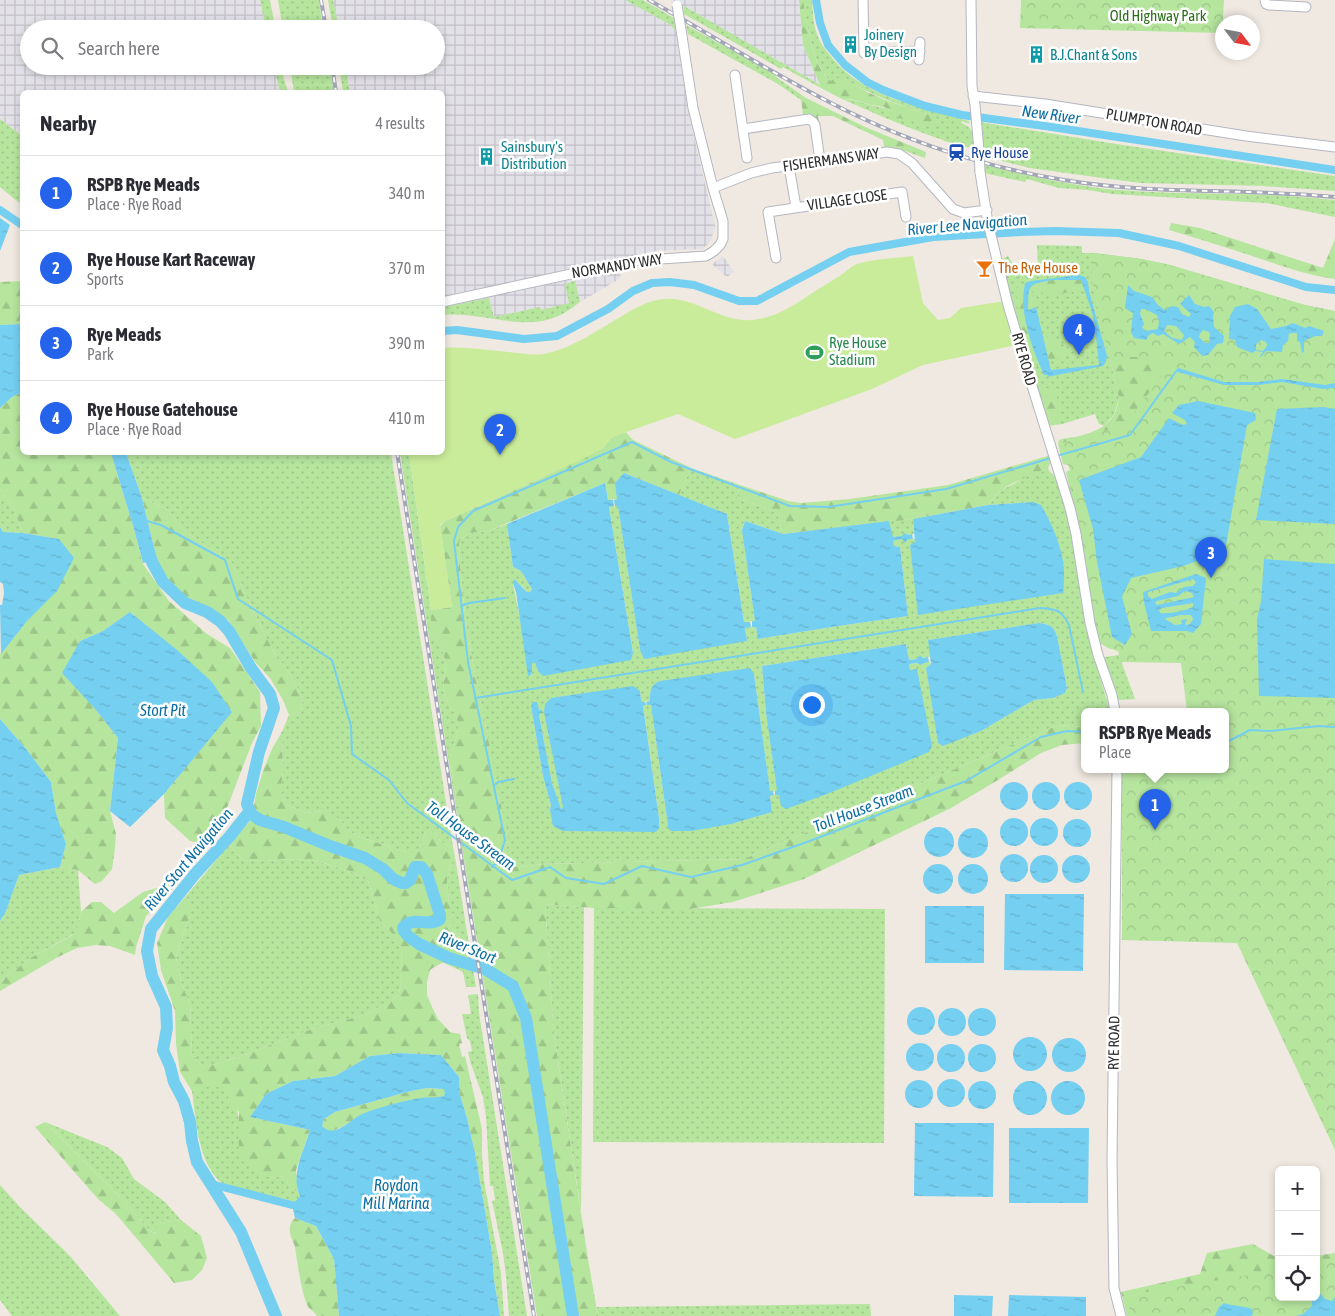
<!DOCTYPE html>
<meta charset="utf-8">
<style>
body{margin:0;font-family:"Asap Condensed",sans-serif;background:#f7f7f7;color:#2b2b33}
.controls{position:absolute;right:15px;bottom:15px;display:grid;overflow:hidden;border-radius:8px;box-shadow:0 2px 8px #0003}
.controls button{width:45px;height:45px;display:grid;place-items:center;padding:0;border:0;border-bottom:1px solid #e1e1e2;background:#fff;color:#2b2b33;font:25px sans-serif}
.compass{position:absolute;left:1215px;top:15px;width:45px;height:45px;border-radius:50%;background:#fff;box-shadow:0 2px 8px #0003;rotate:122deg}
.you{position:absolute;left:811px;top:704px;width:18px;height:18px;margin:-12px;border:4px solid #fff;border-radius:50%;background:#1a73e8;box-shadow:0 0 0 8px #1a73e833}
.badge{display:grid;place-items:center;width:32px;height:32px;border-radius:50%;background:#2563eb;color:#fff;font-size:16px;font-weight:700}
.pin{position:absolute;translate:-50% -41px;filter:drop-shadow(0 1px 2px #0008)}
.pin::after{content:'';position:absolute;top:26px;width:18px;height:15px;background:inherit;clip-path:polygon(0 0,100% 0,50% 100%)}
.popup{position:absolute;left:1081px;top:708px;width:148px;height:65px;box-sizing:border-box;display:grid;place-content:center;border-radius:8px;background:#fff;filter:drop-shadow(0 1px 4px #0005);font-size:16px;white-space:nowrap;color:#7c7c81}
.popup b{font-size:19px;color:#2b2b33}
.popup::after{content:'';position:absolute;left:50%;top:100%;margin-left:-10px;border:10px solid transparent;border-top-color:#fff}
.list{margin:0;padding:0;list-style:none}
h2{display:flex;justify-content:space-between;align-items:center;height:65px;margin:0;padding:0 20px;font-size:21px}
h2 small{font-size:16px;font-weight:400;color:#7c7c81}
.list li{display:grid;grid-template-columns:32px 1fr auto;gap:15px;align-items:center;box-sizing:border-box;height:75px;padding:0 20px;border-top:1px solid #e1e1e2}
.list b{display:block;font-size:19px;white-space:nowrap}
.list p{margin:0;font-size:16px;white-space:nowrap;color:#7c7c81}
.list em{font-size:16px;font-style:normal;color:#7c7c81}
.icon{flex:none;width:28px;height:28px;fill:none;stroke:currentColor;stroke-width:2;stroke-linecap:round;stroke-linejoin:round}
.map{position:relative;flex:none;width:1335px;height:1316px;overflow:hidden}
.search{position:absolute;background:#fff;box-shadow:0 2px 8px #0003;left:20px;top:20px;width:425px;height:55px;display:flex;align-items:center;gap:12px;box-sizing:border-box;padding:0 18px;border-radius:28px;color:#7c7c81;font-size:19px}
.panel{position:absolute;background:#fff;box-shadow:0 2px 8px #0003;left:20px;top:90px;width:425px;height:365px;border-radius:8px}
.map>svg:first-child{display:block}
.industrial{fill:url(#industrial-grid)}
.grass{fill:url(#grass-dots);fill-rule:evenodd}
.forest{fill:url(#forest-firs)}
.park{fill:url(#park-crowns)}
.pitch{fill:#c9ec9a}
.water{fill:url(#water-ripples);fill-rule:evenodd}
.lines{fill:none;stroke-linecap:round;stroke-linejoin:round}
.stream{stroke:#75cff0;stroke-width:2}
.canal{stroke:#75cff0;stroke-width:8}
.river{stroke:#75cff0;stroke-width:12}
.minor-casing{stroke:#b4b7c1;stroke-width:11}
.minor{stroke:#fff;stroke-width:9}
.rail-casing{stroke:#a3a6b8;stroke-width:4}
.rail{stroke:#fff;stroke-width:2;stroke-dasharray:5.5;stroke-linecap:butt}
.minor-bridge-casing{stroke:#b4b7c1;stroke-width:11;stroke-linecap:butt}
.minor-bridge{stroke:#fff;stroke-width:9}
.labels{text-anchor:middle;stroke-width:5;stroke-linejoin:round;paint-order:stroke}
.park-label{font-size:15px;fill:#2c6e1b;stroke:#fff}
.culture-label{font-size:15px;fill:#0d838f;stroke:#fff;text-anchor:start}
.street-label{font-size:15px;fill:#2e2e2e;stroke:#fff}
.transit-label{font-size:15px;fill:#164399;stroke:#fff;text-anchor:start}
.food-label{font-size:15px;fill:#c56008;stroke:#fff;text-anchor:start}
.leisure-label{font-size:15px;fill:#27864d;stroke:#fff;text-anchor:start}
.water-label{font-size:16px;font-style:italic;fill:#0d6fa3;stroke:#fff}
</style>
<div class="map">
<svg width="1335" height="1316" viewBox="0 0 1335 1316">
<defs>
<pattern id="industrial-grid" width="8" height="8" patternUnits="userSpaceOnUse" patternTransform="scale(1.25)"><rect width="8" height="8" fill="#e3e1e8"/><path d="M0 4h8M4 0v8" fill="none" stroke="#c3c1c7"/></pattern>
<pattern id="grass-dots" width="8" height="8" patternUnits="userSpaceOnUse" patternTransform="scale(1.25)"><rect width="8" height="8" fill="#b6e59e"/><path d="M2 2h.1M6 6h.1" fill="none" stroke="#9dc588" stroke-width="1.8" stroke-linecap="round"/></pattern>
<pattern id="forest-firs" width="22" height="20" patternUnits="userSpaceOnUse" patternTransform="scale(1.25)"><rect width="22" height="20" fill="#b6e59e"/><path d="M5 1l3.5 6h-7zM16 11l3.5 6h-7z" fill="#9dc588"/></pattern>
<pattern id="park-crowns" width="20" height="18" patternUnits="userSpaceOnUse" patternTransform="scale(1.25)"><rect width="20" height="18" fill="#b6e59e"/><path d="M2 6a3 3 0 1 1 6 0M12 15a3 3 0 1 1 6 0" fill="none" stroke="#9dc588"/></pattern>
<pattern id="water-ripples" width="26" height="14" patternUnits="userSpaceOnUse" patternTransform="scale(1.25)"><rect width="26" height="14" fill="#75cff0"/><path d="M2 4q2-2 4 0t4 0M15 11q2-2 4 0t4 0" fill="none" stroke="#66b2ce"/></pattern>
</defs>
<rect width="100%" height="100%" fill="#efe9e1"/>
<path class="industrial" d="M0 0H260L266 29H29V66H274L280 92H22V136L0 119Z
M333 0H625L671 25 676 32 688 111 715 226 711 240 708 244 702 249 656 251 617 259 621 278 580 302 575 281 570 303 541 311 540 307 494 317 489 298 443 307 442 92H350L345 66H436V29H339Z
M671 0H799L803 45 820 85 685 7 684 9 671 2Z
M723 256 734 272 727 277 712 264Z"/>
<path class="grass" d="M260 0H270L275 27 266 29Z
M278 0H319L323 29H283Z
M328 0H333L339 29H333Z
M625 0H643L674 18 676 32 671 25Z
M803 0H812C813 12 813 23 817 34 819 41 824 48 829 54 850 82 880 95 913 105 932 111 950 116 969 121V124L962 121 961 123C975 128 973 136 975 149L944 141 943 140C908 128 876 114 842 99 853 99 860 102 870 105 877 107 883 107 890 110L933 116C901 105 871 96 843 78L831 81C812 66 807 23 803 0Z
M684 6 820 85 819 87 783 67 781 69 684 14Z
M686 25 776 75V77L806 98 801 100 778 84 688 34Z
M274 66H280L288 92H280Z
M290 66H330L334 92H294Z
M339 66H345L350 92H343Z
M0 119 22 136V205L0 187Z
M980 122 1116 144 1335 176V191L1263 186 1141 183 1117 180 1030 168 982 156Z
M982 164C1023 175 1064 184 1106 189 1148 193 1190 193 1232 194 1266 194 1301 197 1335 200V217L1266 203 1112 194 1088 190 1059 188 1027 179 1025 182 984 173Z
M1037 245 1082 246V253H1094L1092 280 1119 398 1114 415 1104 426 1099 424 1095 414 1062 424 1047 426 1010 295 1002 259 1008 256 1015 268 1038 265Z
M575 281 580 302C571 309 561 316 550 319 529 326 503 320 481 317 468 315 455 314 443 315V307L489 298 494 317 540 307 541 310 569 303 565 284Z
M126 453H391L453 847C443 845 439 841 435 832H425L422 843 416 852H406L357 836 348 830 340 820 324 811 307 813 289 806 283 799 281 787 283 772 282 732 289 715 301 712 303 698 288 671 273 651 243 590 233 564 186 532 167 509 142 498Z
M400 453H409L431 610V633C441 644 448 659 445 675 444 682 442 687 444 694 447 705 457 711 458 725 459 736 452 747 451 758 450 772 456 793 459 807L457 815Z
M691 468 740 485 737 498 773 511 778 516 783 534 745 521 742 529 755 621 744 622 727 514 679 495Z
M1048 468 1050 472 1056 477 1067 510 1072 535 1082 605 1089 639 1110 711H1085V727L1058 725 744 859 542 864 522 867H509L504 859 508 840C500 801 492 762 485 723 472 663 461 603 459 542L468 533 488 531 507 524 513 567 521 571 532 589 530 592H527L522 586 513 583 531 675 532 670V663H535L538 671 633 653 609 507 618 505 640 650 747 641 745 628 756 626 758 639 832 627 908 616 900 547 894 546 893 541 902 539 905 542 908 539H915V542L1033 502 988 505C991 502 993 498 996 495 1003 487 1015 485 1022 478ZM1040 623C1049 624 1054 627 1057 636L1067 688 1065 693 1053 698 1034 700 981 731 938 742 926 668 931 664 930 662 909 664 910 670 917 669 778 794 770 796 772 812C739 821 707 830 673 831L668 826 651 704 643 705 659 818V828L550 810 551 805 543 776 531 706 533 702C536 706 541 710 539 715L552 783 560 809 563 808 640 691 641 700 642 702 650 701V691L754 674 770 792 778 791 766 713 762 666 906 644 909 660 928 657H931L929 640Z
M0 490 13 508 23 533 3 532 0 527Z
M913 519 914 534 892 538 889 521Z
M1119 655 1135 699 1119 700 1115 689 1112 685 1104 658 1105 657Z
M229 845 243 860 265 861 296 859 320 862 350 871 368 881 380 921 391 932 401 948 402 975 399 995 389 1002 364 1015 312 1029 247 1054 203 1068 192 1053 190 1004 181 982 176 957 190 916V904L186 896Z
M455 857 470 951 453 929V916L449 903 447 880 450 867Z
M60 867 78 870 81 912 77 931 70 936 32 957 0 981V921L6 911 19 875Z
M545 904 584 907 581 1211 554 1035Z
M594 908 885 909 884 1143 593 1142Z
M459 959 472 962 476 987H466L463 972 442 962Z
M478 994 479 1013 527 1316H509L506 1276 503 1253 492 1201 495 1200 493 1186H490L486 1117 483 1097 471 1064 468 1052 472 1051 470 1041 467 1038 462 1014H471L468 995Z
M206 1086C210 1086 218 1085 222 1087 232 1091 239 1112 239 1122L270 1178 285 1176 290 1189 298 1191 300 1196 295 1202 223 1184C198 1165 196 1120 192 1091Z
M45 1122 107 1147 122 1158 134 1179 165 1202 181 1220 158 1223 157 1234 149 1230 120 1197Z
M475 1153 482 1155 484 1181 501 1273 504 1316H500L494 1280 492 1253Z
M0 1185 20 1207 70 1256 120 1316H12L0 1300Z
M870 1304 871 1316H598L597 1307Z"/>
<path class="forest" d="M799 0H803C807 22 812 67 831 81L835 78H843L867 92 885 100 933 116 936 120 935 124 931 126 899 118 894 116 890 110 884 107 871 105 851 99H842L819 87 820 85 803 45Z
M806 98 865 127 926 152 925 158 897 148 884 147 883 140 833 116H818L819 122 812 115 803 114 801 100Z
M1171 223 1200 228 1323 268 1335 239V279C1310 276 1285 267 1261 259 1231 249 1200 239 1169 230Z
M1094 253 1142 259 1170 265 1305 305 1335 311 1151 346 1176 365 1136 430 1058 444 1059 440C1064 438 1069 438 1075 437 1089 434 1108 428 1115 413 1117 408 1118 403 1119 398L1092 280Z
M1052 280H1081L1083 289 1082 291 1046 295 1031 285 1034 283Z
M22 281V324L0 325V282Z
M1017 287 1027 289 1034 293 1033 307 1042 333 1047 337 1057 339 1064 346 1066 353C1055 361 1044 364 1031 367L1018 322Z
M1047 388H1052C1059 397 1060 410 1059 421L1055 424 1047 426 1038 392Z
M22 392V452L111 453 134 529 143 564 169 601 207 634 230 648 260 692 261 726 252 743 220 826 205 844 190 841 165 818 164 794 232 711 131 612 103 631 80 641 96 710 118 738 110 811 116 834 115 848 112 869 102 881 95 884 78 870 60 867 66 844 56 813 51 782 27 750 0 719V654L27 621 59 539 23 533 13 508 0 490V408L12 397Z
M626 432 633 440 691 468 679 495 624 473 617 499 608 500 605 483 488 531 468 533 459 542C461 603 472 663 485 723 493 762 500 801 508 840L504 859 509 867H522L542 864 744 859 1058 725 1085 727V743L1062 745 1041 753 998 780 951 808 804 879 733 902 690 909 594 908 545 904 554 1035 588 1259 598 1316H537L457 815 459 807C456 793 450 772 451 758 452 747 459 736 458 725 457 711 447 705 444 694 442 687 444 682 445 675 448 660 441 644 431 633V610L452 607 440 526 445 521 539 479 603 448 612 437Z
M1051 455 1052 459 1048 468C1034 474 1005 484 995 496 993 499 990 502 988 505L913 519 783 534 778 516 773 511 737 498 740 485 788 501 801 503 850 499 948 485Z
M142 498 167 509 186 532 233 564 243 590 273 651 288 671 303 698 301 712 289 715 283 700 270 678 255 662 229 621 212 609 187 599 167 582 157 560Z
M282 732 283 772 281 787 283 799 289 806 307 813 324 811 331 813 340 820 348 830 357 836 406 852H416L422 843 425 832 430 831 435 832C439 841 443 845 453 847L455 857 450 867 447 880 449 903 453 916V929L470 952 472 962C454 957 445 960 430 970L427 982V995L433 1009 438 1019 450 1032 460 1034 462 1043 459 1044 462 1057 465 1056 482 1129V1155L475 1153 467 1118 460 1095 459 1077 441 1055 399 1053 370 1056 335 1076 293 1081 266 1094 250 1117 310 1130 296 1170 298 1191 290 1189 285 1176 270 1178 253 1171 240 1156 238 1137 239 1112 228 1103V1091C216 1083 205 1087 192 1091L180 1072 176 1044 175 1011 161 970 157 943 168 917 186 896 190 904V916L176 957 181 982 190 1004 192 1053 203 1068 247 1054 312 1029 364 1015 389 1002 399 995 402 975 401 948 391 932 380 921 368 881 350 871 320 862 296 859 265 861 243 860 229 845 252 819 256 794 264 768 273 747Z
M179 882 146 916 136 947 135 955 110 946 96 945 77 948 58 957 0 991V981L32 957 71 936 77 930 81 912 92 902H101L114 913 143 892Z
M427 1088 443 1089 446 1092 444 1096 437 1098H421L360 1116 342 1127 332 1131 326 1130 322 1126 324 1119 335 1112 411 1091Z
M45 1122 120 1197 149 1230 156 1234 158 1223 181 1220 201 1236 207 1258 202 1270 192 1280 174 1283 116 1214 98 1199 35 1127Z
M295 1218 316 1226 334 1259 339 1316H317C315 1312 312 1311 309 1308 302 1299 297 1259 295 1247 294 1242 290 1237 290 1232 289 1226 291 1222 295 1218Z
M1253 1244 1279 1259V1297L1296 1316H1127L1121 1292 1200 1274 1207 1253Z
M1335 1253V1297L1316 1279V1256Z"/>
<path class="park" d="M1021 0H1224L1222 33 1020 28Z
M1094 253 1142 259 1170 265 1305 305 1335 311V1150L1237 943 1122 940V769H1225V711H1187L1181 663 1121 662 1118 651 1108 648 1098 642 1094 623 1077 521 1066 472 1070 470 1068 465 1063 464 1058 444 1114 428 1125 424 1168 368 1145 357H1109L1092 280Z
M1335 1261V1316H1133L1128 1295 1279 1270V1297H1316V1264Z"/>
<path class="pitch" d="M913 256 923 303 938 320 950 318 961 308 1005 301 1016 345 923 365 872 389 735 439 678 414 612 437 603 448 585 458 445 521 440 525 452 607 431 610 409 453 442 452 443 348C464 346 495 351 518 353 528 354 538 356 548 353 575 347 599 329 622 316 636 308 648 300 664 299 697 296 725 327 759 319 780 315 794 305 812 293 822 287 832 281 841 275 846 272 851 266 857 264 873 259 896 258 913 256Z"/>
<path class="water" d="M0 218 10 225 0 251Z
M1079 275 1085 277 1088 282 1089 291 1107 356 1106 362 1103 366 1047 377 1048 375H1044C1034 353 1025 328 1023 303 1023 297 1024 290 1025 283L1031 281ZM1052 280H1081L1092 312 1095 326 1099 365 1051 370 1036 307 1028 310C1029 284 1026 285 1052 280Z
M1128 285 1134 291 1152 297 1158 305 1165 310 1172 306 1178 307 1182 314 1189 317 1191 314 1180 304 1189 295 1195 304 1204 307 1209 306 1214 312 1213 317 1214 327 1224 336 1223 343 1217 344 1208 355 1202 356 1194 347 1195 342 1190 337 1179 344 1163 334 1158 336 1153 333 1149 335 1146 340 1134 338 1131 332 1133 313 1125 308ZM1141 309H1145L1157 315 1159 321 1158 329 1145 331 1142 327 1144 324 1140 313ZM1167 325 1176 326 1184 335 1182 340 1172 338 1164 331ZM1203 330 1209 332 1210 336 1209 343H1205L1199 337 1200 334Z
M1248 304 1257 309 1271 329 1286 326 1293 323 1305 328 1309 326 1324 331 1322 336H1315L1304 341V352L1302 353 1300 342 1297 341V333H1289L1288 341 1283 345 1282 352 1266 351 1261 357 1260 356 1263 352 1255 351 1252 353 1237 347 1235 340 1229 339 1230 316 1235 307ZM1262 340 1266 342 1267 346 1263 351 1256 350V345L1258 342Z
M22 324V392L12 397 0 408V325Z
M1178 368 1224 382H1258L1282 379 1325 385 1335 383V388L1323 389 1282 382 1258 385H1224L1178 372Z
M1198 401 1255 413 1256 420 1247 425 1225 551 1183 566 1131 578 1122 597 1132 634 1125 645 1112 637 1097 562 1093 529 1079 480 1141 457 1169 418 1183 425 1187 424 1185 420 1172 413 1179 405Z
M1324 407 1335 409V524L1256 520 1277 409Z
M111 453H126L142 498 157 560 143 563 134 529Z
M624 473 727 514 744 622H750L751 627 745 628 747 641 644 659 640 650 618 506H615L614 500 617 499 615 483Z
M605 483 608 500H613L614 506 609 507 633 653 631 660 543 676 538 671 535 663H532V670L531 675 528 676 516 592 513 583 514 579 527 592H530L532 589 521 571 513 567 507 524Z
M1033 502 1041 505C1052 524 1062 546 1064 569 1064 577 1064 585 1063 593L918 615 910 545 915 542 913 519 988 505Z
M745 521 783 534 889 521 893 537 902 536 904 533 908 535 912 534 913 539H908L905 543 902 539 893 541 894 546 900 547 908 616 832 627 758 639 756 627H752V621H755L742 530Z
M0 527 3 532 23 533 59 539 74 558 57 591 27 621 1 654 0 605H2L4 593 3 584 0 582Z
M1264 559 1335 564V698L1259 696 1257 620 1261 601Z
M1196 574 1206 578 1201 624 1193 633 1187 631H1151L1144 603 1143 592ZM1193 579 1196 582 1193 586 1184 587 1176 593 1170 592 1152 599 1148 596V592ZM1185 591 1192 593 1194 597 1157 605 1155 603 1157 601 1178 596ZM1193 603V607C1184 611 1170 614 1160 613L1159 610 1162 608ZM1181 615H1191L1193 619 1190 624 1185 625 1187 619 1181 620 1182 624 1175 625 1165 619 1166 618Z
M130 612 177 650 212 682 232 712 164 794 130 827 110 811 118 738 96 710 62 673 80 641 103 631Z
M1039 623C1050 624 1054 627 1057 636L1067 688 1065 693 1053 698 1034 700 981 731 943 746 938 743 926 668 931 664 928 640Z
M906 644 909 660 917 659 920 655 923 658 928 657 929 662 924 663 921 665 917 663 909 664 910 670 917 669 932 746 929 752 827 794 786 809 781 806 779 795H775V791L777 790 766 713 762 666Z
M750 668 754 674 770 791H773L774 795 770 796 772 812 731 824 691 831H673L669 830 668 826 651 705H647L646 702 650 701C650 691 650 685 660 681Z
M633 686 640 691 641 700 642 702H645L646 705 643 706 659 818V828L656 832 563 831 553 826 550 810 551 805 543 776 531 706 533 702H537L539 710H542V713H540L539 715 552 783 561 809 563 807 544 712 545 704 551 698Z
M0 719 27 750 51 782 56 813 66 844 60 867 19 875 6 911 0 921Z
M1064 796a14 14 0 1 1 28 0a14 14 0 1 1-28 0Z
M1000 796a14 14 0 1 1 28 0a14 14 0 1 1-28 0Z
M1032 796a14 14 0 1 1 28 0a14 14 0 1 1-28 0Z
M1000 832a14 14 0 1 1 28 0a14 14 0 1 1-28 0Z
M1030 832a14 14 0 1 1 28 0a14 14 0 1 1-28 0Z
M1063 833a14 14 0 1 1 28 0a14 14 0 1 1-28 0Z
M924 842a15 15 0 1 1 30 0a15 15 0 1 1-30 0Z
M958 843a15 15 0 1 1 30 0a15 15 0 1 1-30 0Z
M217 847 220 849 202 870 199 868Z
M1000 868a14 14 0 1 1 28 0a14 14 0 1 1-28 0Z
M1062 869a14 14 0 1 1 28 0a14 14 0 1 1-28 0Z
M1030 869a14 14 0 1 1 28 0a14 14 0 1 1-28 0Z
M923 879a15 15 0 1 1 30 0a15 15 0 1 1-30 0Z
M958 879a15 15 0 1 1 30 0a15 15 0 1 1-30 0Z
M1005 894H1084L1083 971 1004 970Z
M925 906H984V963H925Z
M907 1021a14 14 0 1 1 28 0a14 14 0 1 1-28 0Z
M968 1022a14 14 0 1 1 28 0a14 14 0 1 1-28 0Z
M938 1022a14 14 0 1 1 28 0a14 14 0 1 1-28 0Z
M1013 1054a17 17 0 1 1 34 0a17 17 0 1 1-34 0Z
M1052 1055a17 17 0 1 1 34 0a17 17 0 1 1-34 0Z
M906 1057a14 14 0 1 1 28 0a14 14 0 1 1-28 0Z
M937 1058a14 14 0 1 1 28 0a14 14 0 1 1-28 0Z
M968 1058a14 14 0 1 1 28 0a14 14 0 1 1-28 0Z
M399 1053 441 1055 459 1077 460 1095 467 1118 475 1153 485 1211 492 1253 494 1280 500 1316H339L334 1259 316 1226 295 1218 292 1205 300 1196C290 1174 304 1151 310 1130L250 1117 266 1094 293 1081 335 1076 370 1056ZM427 1088 443 1089 445 1092 444 1096C436 1098 429 1097 421 1098 406 1100 373 1109 360 1115 349 1121 334 1139 322 1126L324 1119 335 1112 411 1091Z
M937 1093a14 14 0 1 1 28 0a14 14 0 1 1-28 0Z
M905 1094a14 14 0 1 1 28 0a14 14 0 1 1-28 0Z
M968 1095a14 14 0 1 1 28 0a14 14 0 1 1-28 0Z
M1013 1098a17 17 0 1 1 34 0a17 17 0 1 1-34 0Z
M1051 1098a17 17 0 1 1 34 0a17 17 0 1 1-34 0Z
M915 1123H994L993 1197 914 1196Z
M1009 1128H1089L1088 1203H1009Z
M1316 1279H1319L1320 1285 1318 1291 1325 1299 1332 1301 1335 1297V1316H1296L1303 1314 1312 1306V1297H1316Z
M954 1295 993 1296 992 1316H954Z
M1009 1295 1086 1297V1316H1008Z
M1224 1303C1234 1307 1242 1305 1252 1309L1253 1314 1251 1316H1215L1219 1307Z"/>
<g class="lines">
<path class="stream" d="M1060 455 1130 435 1177 370 1180 371
M147 521 161 525 225 560 238 599 332 660 351 726 352 754 389 780 407 803 512 880 550 867 566 878 604 884 642 866 691 877 742 865 807 842 966 781 1041 737 1067 731 1085 732
M461 606 469 603 505 598
M475 698 1040 608C1056 609 1062 610 1069 625L1083 692
M1225 743 1250 730 1269 731 1319 726 1335 727
M494 786 498 782 514 779
M492 867 498 862 505 840 468 662 454 541 458 527 473 511 632 442 671 462 790 506 828 507 946 489 1051 458"/>
<path class="canal" d="M816 0 820 23 828 45 845 65 867 82 883 90 925 106 962 115 1045 126 1335 170
M0 210 22 225
M442 331 457 330 524 339 557 336 608 309 633 291 652 283 670 282 694 285 739 301H757L849 252 933 237 1021 232 1056 231 1119 233 1179 246 1306 287 1335 290
M211 1184 292 1205"/>
<path class="river" d="M147 546 152 562 163 582 185 603 207 612 220 621 229 631 251 668 270 694 274 708 259 752 247 804 251 814 260 820 284 827 330 846 365 858 383 869 393 879 402 883H406L410 880 415 867H421L427 874 440 915V919C429 928 412 915 403 928L404 931 408 936 419 944 449 958 485 969 513 986 526 1018 573 1316
M249 812 230 836 195 874 151 929 147 951 152 976 166 1007 167 1028 163 1050 170 1066 174 1082 184 1101 190 1122 192 1141 197 1162 241 1232 276 1316"/>
<defs>
<path id="minor" d="M863 0 864 53 920 51
M971 0 972 86 975 105 979 151
M1265 0 1266 4 1269 5 1306 7
M919 60 920 42
M735 75 747 158
M973 96 1045 104 1246 136 1335 147
M743 129 809 119 813 122 815 125 820 161
M789 166 796 207
M980 172 988 223 1008 305 1032 386 1070 508 1076 534 1090 623 1098 655 1112 695 1115 711
M713 188 751 173 772 168 887 152 899 154 912 163 953 209 964 213 987 210
M776 258 768 212 902 192 906 217
M442 302 631 261 706 256 714 251 720 245 723 239V221L713 188 693 108 682 36
M1117 769 1112 1160 1114 1288 1121 1316"/>
</defs>
<use href="#minor" class="minor-casing"/>
<use href="#minor" class="minor"/>
<defs>
<path id="rail" d="M321 0 326 29
M649 0C715 37 781 79 849 112 917 145 990 168 1064 180 1154 195 1245 188 1335 197
M332 66 336 92
M397 452 534 1316"/>
</defs>
<use href="#rail" class="rail-casing"/>
<use href="#rail" class="rail"/>
<defs>
<path id="minor-bridge" d="M677 5 682 36
M979 151 980 172"/>
</defs>
<use href="#minor-bridge" class="minor-bridge-casing"/>
<use href="#minor-bridge" class="minor-bridge"/>
</g>
<defs>
<symbol id="building-bare" viewBox="-9 -9 18 18"><path d="M-4-6H4V6H1V3H-1V6H-4ZM-2.5-4.3h1.7v1.8h-1.7ZM.8-4.3h1.7v1.8H.8ZM-2.5-1h1.7V.8h-1.7ZM.8-1h1.7V.8H.8Z" fill="#0f9aa8" stroke="#fff" stroke-width="2.5" paint-order="stroke"/></symbol>
<symbol id="station-bare" viewBox="-9 -9 18 18"><path d="M-3-6H3Q5-6 5-4V2Q5 4 3 4L4.5 6H3L1.5 4h-3L-3 6H-4.5L-3 4Q-5 4-5 2V-4Q-5-6-3-6ZM-3.5-4v3h7v-3ZM-3.5 1v1.5H-2V1ZM2 1v1.5H3.5V1Z" fill="#1a4fb4" stroke="#fff" stroke-width="2.5" paint-order="stroke"/></symbol>
<symbol id="bar-bare" viewBox="-9 -9 18 18"><path d="M-6-5H6L.8 .8V4.5H3.5V6h-7V4.5H-.8V.8Z" fill="#e8710a" stroke="#fff" stroke-width="2.5" paint-order="stroke"/></symbol>
<symbol id="stadium-bare" viewBox="-9 -9 18 18"><path d="M0-5a6.5 5 0 1 0 0 10a6.5 5 0 1 0 0-10ZM-3.5-1.8h7v3.6h-7Z" fill="#2e9e5b" stroke="#fff" stroke-width="2.5" paint-order="stroke"/></symbol>
</defs>
<g fill-rule="evenodd">
<use href="#building-bare" x="838" y="32" width="25" height="25"/>
<use href="#building-bare" x="1024" y="42" width="25" height="25"/>
<use href="#station-bare" x="944" y="140" width="25" height="25"/>
<use href="#building-bare" x="474" y="144" width="25" height="25"/>
<use href="#bar-bare" x="972" y="256" width="25" height="25"/>
<use href="#stadium-bare" x="802" y="340" width="25" height="25"/>
</g>
<g class="labels">
<g class="park-label">
<text x="1158" y="21">Old Highway Park</text>
</g>
<g class="culture-label">
<text x="864" y="40">Joinery<tspan x="864" dy="17">By Design</tspan></text>
<text x="1050" y="60">B.J.Chant &amp; Sons</text>
<text x="501" y="152">Sainsbury's<tspan x="501" dy="17">Distribution</tspan></text>
</g>
<g class="street-label">
<text transform="translate(1154 122) rotate(10)" y="5">PLUMPTON ROAD</text>
<text transform="translate(831 160) rotate(-8)" y="5">FISHERMANS WAY</text>
<text transform="translate(847 200) rotate(-8)" y="5">VILLAGE CLOSE</text>
<text transform="translate(617 266) rotate(-9)" y="5">NORMANDY WAY</text>
<text transform="translate(1024 359) rotate(74)" y="5">RYE ROAD</text>
<text transform="translate(1114 1043) rotate(-89)" y="5">RYE ROAD</text>
</g>
<g class="transit-label">
<text x="971" y="158">Rye House</text>
</g>
<g class="food-label">
<text x="998" y="273">The Rye House</text>
</g>
<g class="leisure-label">
<text x="829" y="348">Rye House<tspan x="829" dy="17">Stadium</tspan></text>
</g>
<g class="water-label">
<text transform="translate(1051 114) rotate(8)" y="6">New River</text>
<text transform="translate(967 224) rotate(-5)" y="6">River Lee Navigation</text>
<text x="163" y="716">Stort Pit</text>
<text transform="translate(863 808) rotate(-21)" y="6">Toll House Stream</text>
<text transform="translate(471 835) rotate(36)" y="6">Toll House Stream</text>
<text transform="translate(188 859) rotate(-50)" y="6">River Stort Navigation</text>
<text transform="translate(468 947) rotate(22)" y="6">River Stort</text>
<text x="396" y="1191">Roydon<tspan x="396" dy="18">Mill Marina</tspan></text>
</g>
</g>
</svg>
<div class="controls">
<button>+</button>
<button>−</button>
<button><svg class="icon" aria-label="locate" viewBox="0 0 24 24"><circle cx="12" cy="12" r="6"/><path d="M12 2v4M12 18v4M2 12h4M18 12h4"/></svg></button>
</div>
<svg class="compass" viewBox="-18 -18 36 36"><path d="M0-13l5 13h-10z" fill="#e53935"/><path d="M0 13l5-13h-10z" fill="#7c7c81"/></svg>
<div class="you"></div>
<div class="pin badge" style="left:1155px;top:830px">1</div>
<div class="popup"><b>RSPB Rye Meads</b>Place</div>
<div class="pin badge" style="left:500px;top:455px">2</div>
<div class="pin badge" style="left:1211px;top:578px">3</div>
<div class="pin badge" style="left:1079px;top:355px">4</div>
<div class="search"><svg class="icon" aria-label="search" viewBox="0 0 24 24"><circle cx="10" cy="10" r="6"/><path d="M15 15l6 6"/></svg>Search here</div>
<section class="panel">
<h2>Nearby<small>4 results</small></h2>
<ul class="list">
<li><span class="badge">1</span><div><b>RSPB Rye Meads</b><p>Place · Rye Road</p></div><em>340 m</em></li>
<li><span class="badge">2</span><div><b>Rye House Kart Raceway</b><p>Sports</p></div><em>370 m</em></li>
<li><span class="badge">3</span><div><b>Rye Meads</b><p>Park</p></div><em>390 m</em></li>
<li><span class="badge">4</span><div><b>Rye House Gatehouse</b><p>Place · Rye Road</p></div><em>410 m</em></li>
</ul>
</section>
</div>
